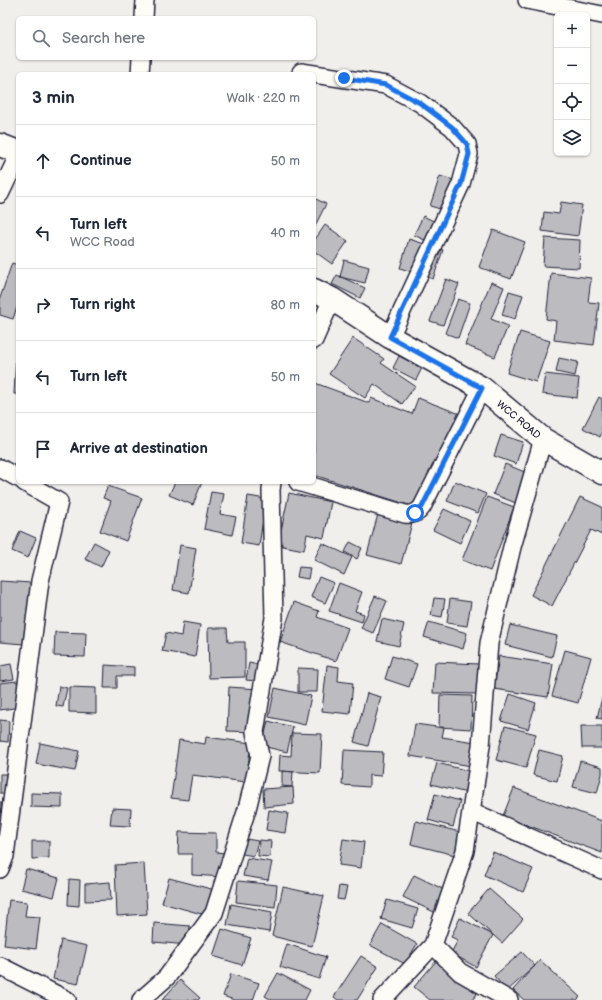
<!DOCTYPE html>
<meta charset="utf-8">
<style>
body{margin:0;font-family:"Balsamiq Sans",sans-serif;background:#f6f6f7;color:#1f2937}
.controls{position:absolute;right:12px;top:12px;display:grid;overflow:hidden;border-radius:6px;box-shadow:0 1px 3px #0004}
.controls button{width:36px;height:36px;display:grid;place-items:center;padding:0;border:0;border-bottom:1px solid #e0e1e3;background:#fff;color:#1f2937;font:20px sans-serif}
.stop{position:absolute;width:12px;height:12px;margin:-9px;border:3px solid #1a73e8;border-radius:50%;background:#fff}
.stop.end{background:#1a73e8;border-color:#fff;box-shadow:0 1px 4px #0008}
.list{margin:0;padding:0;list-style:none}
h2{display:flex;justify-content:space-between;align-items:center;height:52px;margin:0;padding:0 16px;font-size:17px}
h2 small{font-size:13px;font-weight:400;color:#747a83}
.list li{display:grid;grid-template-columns:26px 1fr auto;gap:12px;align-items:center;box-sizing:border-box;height:72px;padding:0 16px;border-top:1px solid #e0e1e3}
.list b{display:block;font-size:15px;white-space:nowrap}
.list p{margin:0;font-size:13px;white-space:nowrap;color:#747a83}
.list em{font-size:13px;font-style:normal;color:#747a83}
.icon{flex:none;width:22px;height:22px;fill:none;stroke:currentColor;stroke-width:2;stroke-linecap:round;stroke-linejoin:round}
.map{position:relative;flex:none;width:602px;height:1000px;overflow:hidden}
.search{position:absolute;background:#fff;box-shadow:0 1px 3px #0004;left:16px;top:16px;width:300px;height:44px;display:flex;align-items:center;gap:10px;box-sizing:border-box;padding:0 14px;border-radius:6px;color:#747a83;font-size:15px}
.panel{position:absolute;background:#fff;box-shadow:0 1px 3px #0004;left:16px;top:72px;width:300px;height:412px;border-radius:6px}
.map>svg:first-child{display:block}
.building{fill:#bcbcc0;stroke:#22223b}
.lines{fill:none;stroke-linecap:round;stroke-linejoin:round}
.minor-casing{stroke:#22223b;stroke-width:20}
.primary-casing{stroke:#22223b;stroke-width:25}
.minor{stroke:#fdfcf7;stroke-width:17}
.primary{stroke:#fdfcf7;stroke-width:22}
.route{stroke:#1a73e8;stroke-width:5}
.labels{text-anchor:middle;stroke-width:4;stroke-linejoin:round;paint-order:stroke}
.street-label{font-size:10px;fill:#22223b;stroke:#fdfcf7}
</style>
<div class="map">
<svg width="602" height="1000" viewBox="0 0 602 1000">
<rect width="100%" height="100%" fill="#f0efec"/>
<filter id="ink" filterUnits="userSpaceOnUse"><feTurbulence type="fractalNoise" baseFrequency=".025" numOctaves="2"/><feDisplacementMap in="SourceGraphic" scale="8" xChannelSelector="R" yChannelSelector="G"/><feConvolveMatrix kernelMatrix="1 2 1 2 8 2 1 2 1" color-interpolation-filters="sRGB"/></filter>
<g filter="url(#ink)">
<path class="building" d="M440 176 460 182 450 212 430 206Z
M314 198 326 204 314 228Z
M561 202 582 205 578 236 542 231 544 212 559 214Z
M423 216 444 226 435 245 414 235Z
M325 225 348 241 332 264 314 251V241Z
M493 230 525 242 511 279 479 267Z
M545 238 580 240 579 268 543 266Z
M409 239 443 250 433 279 400 268Z
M344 260 369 267 365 283 340 277Z
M12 263 18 265V304L13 319 0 315V298Z
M551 273 591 278 588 302 599 303 594 345 554 340 556 321 546 319Z
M337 275 365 288 360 298 332 284Z
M446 279 459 284 443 325 430 321Z
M491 282 504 287 491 319 508 326 495 357 465 345Z
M509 291 523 295 515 319 502 315Z
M458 299 470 303 458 338 445 333Z
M520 332 550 341 536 382 507 373Z
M353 338 384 359 381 363 415 386 402 404 374 384 365 398 329 374Z
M399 356 422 368 416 380 393 368Z
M16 357 18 358V394H14Z
M559 358 578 362 575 376 556 372Z
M545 374 579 378 577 398 542 394Z
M315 383 369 403 371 398 412 414 418 398 460 414 415 507 314 475V387Z
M599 397 602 399V432L600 437 583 428Z
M501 435 523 442 516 464 494 456Z
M505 464 527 473 516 503 493 494Z
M455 481 486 494 478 513 447 501Z
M175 482H202L193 505 169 495Z
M108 486 142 498 126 541 100 531 111 501 103 498Z
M211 492 224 494 220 514 236 517 232 535 204 529Z
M289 493 331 502 324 538 307 534 304 550 278 545Z
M248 496 266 499 259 546 241 543Z
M487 497 514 507 490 571 462 560Z
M580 497 602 507V535L591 530 552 606 531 595Z
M444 509 470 521 460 543 433 530Z
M378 514 412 523 401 564 367 555Z
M20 531 36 538 28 558 12 551Z
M94 542 109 550 101 567 85 559Z
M350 542 362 548 357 559 345 552Z
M322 543 352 557 344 575 314 560Z
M180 545 196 548 189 593 173 590Z
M299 567 310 568 308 579 297 577Z
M319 577 334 583 325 603 311 597Z
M0 581 32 583 35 645 0 642Z
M339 583 362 592 355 611 364 614 362 622 329 611Z
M375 596 387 601 373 633 361 628Z
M434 598 445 599 442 617 431 615Z
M450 599 471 602 467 626 447 623Z
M294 602 319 611 317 617 348 628 336 661 280 642Z
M382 619 404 624 399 646 377 641Z
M183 622 200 625 195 657 162 651 166 633 181 636Z
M429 622 467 633 463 649 424 637Z
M510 625 557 636 552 657 505 645Z
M208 628H227L228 642H245V677L209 678Z
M55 632 86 633 85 657 54 656Z
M565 650 591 657 578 703 552 696Z
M392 656 417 664 409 687 385 679Z
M499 656 553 664 548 697 494 689Z
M435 662 479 664 478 694 433 693Z
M249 663 259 665 256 681 246 680Z
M11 664 14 679 0 681V666Z
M105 665 134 667V676H117V688H104Z
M327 665 339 667 338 681 353 683 350 714 322 711Z
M298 668 318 669 317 692H298Z
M17 681 21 707 0 710V683Z
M59 686 67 688 63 707 56 706Z
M69 687 96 688V713L69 712Z
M229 687 259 689 257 732 227 731Z
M275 688 311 696 305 725 269 717Z
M367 693 381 697 368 746 354 742Z
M510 694 536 703 528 729 501 721Z
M440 695 472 696 471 729 439 727Z
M602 698V719L597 718Z
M0 720 9 721 8 742 0 741Z
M268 721 293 727 287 752 262 746Z
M415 724 444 728 442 737 475 742 472 766 410 756Z
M505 726 536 734 526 768 496 760Z
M581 726H602V748H582Z
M292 733 322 734 320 773 279 771 280 755 291 756Z
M206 737 251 743 246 782 192 775 188 800 171 798 179 740 205 744Z
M40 743 79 751 75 771 36 764Z
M344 750 383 752 381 776 369 775V787L342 785Z
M539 750 563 756 557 781 533 775Z
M580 761 602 767V774L597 793 573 787Z
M437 763 473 772 467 793 431 784Z
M282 771 293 772 292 787 282 786Z
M0 774H6V793H0Z
M293 787 294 804 264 807 263 789Z
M514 788 602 821V853L503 816Z
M31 793 62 794V808L31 807Z
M435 794 460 801 453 827 428 820Z
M0 802H2L1 830H0Z
M112 808 131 809 130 826 110 825Z
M269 810 288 813 285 833 266 830Z
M416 821 460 832 455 855 411 844Z
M179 832 216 833V852L225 853 224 877 192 875V854H178Z
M240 838 258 841 254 856 237 853Z
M343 839 364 842 361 868 339 865Z
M259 840 271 841 270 857 258 856Z
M32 841H49V858L32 859Z
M493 852 533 869 523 892 484 875Z
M247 858 272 862 268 880 243 876Z
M144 863 147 914 117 916 115 865Z
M26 869 59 878 54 897 21 889Z
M414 875 449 892 438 914 403 897Z
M169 878 215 890 209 916 162 903Z
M69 879 80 880 79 906 68 905Z
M238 881 277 885 275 907 236 902Z
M110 882 111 900 85 901V884Z
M339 886 347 887 344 900 337 899Z
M283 887 324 896 312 946 272 936Z
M489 889 523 919 502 943 468 913Z
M9 900 27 902 25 916 40 917 36 949 4 945Z
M387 900 418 909 412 928 381 919Z
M231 904 272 912 269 932 227 925Z
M460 918 493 935 476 967 451 953 458 940 451 937Z
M154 923 190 926 189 945 153 942Z
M382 924 417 944 405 964 370 945Z
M222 929 251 938 242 965 213 956Z
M61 940 87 946 78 984 53 979Z
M287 944 326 957 319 979 280 967Z
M522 952 535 966 507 991 494 976Z
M361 956 378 967 357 1000H338L334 997Z
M437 960 477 994 472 1000H430L414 987Z
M540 960 580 997 577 1000H524L513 990Z
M278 973 310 990 305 1000H272L265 996Z
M231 974 259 983 253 1000H234L223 996Z
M180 980 200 998 198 1000H162Z"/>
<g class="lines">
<defs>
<path id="minor" d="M527 0 602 15
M144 18 145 0
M140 74 141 58
M301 74V72L386 85 420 103 452 127 467 144 469 154 461 184 390 337
M0 194 18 156
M314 340 332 299
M0 468 18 478
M298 482 405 514C412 515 418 513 422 507L482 388
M471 811 602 870
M0 869 5 856 40 581 59 502 24 482
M433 945 460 972 509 1000
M0 966 67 1000
M141 1000 167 977 214 913 247 809 260 756 255 732 274 618 271 490 272 482
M382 1000 433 945 465 851 481 746 489 643 512 547 543 439"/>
<g id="primary">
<path d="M0 145 18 152"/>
<path id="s1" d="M314 290 332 299 390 337 482 388 543 439 602 473"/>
</g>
</defs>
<use href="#minor" class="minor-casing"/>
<use href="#primary" class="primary-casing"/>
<use href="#minor" class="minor"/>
<use href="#primary" class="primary"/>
</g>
</g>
<g class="lines" filter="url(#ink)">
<path class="route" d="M344 78 386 85 420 103 452 127 467 144 469 154 461 184 390 337 482 388 422 507 415 513"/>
</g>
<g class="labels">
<g class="street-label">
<text dy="4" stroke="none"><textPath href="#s1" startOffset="243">WCC ROAD</textPath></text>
</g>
</g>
</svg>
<div class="controls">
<button>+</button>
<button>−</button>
<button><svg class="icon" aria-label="locate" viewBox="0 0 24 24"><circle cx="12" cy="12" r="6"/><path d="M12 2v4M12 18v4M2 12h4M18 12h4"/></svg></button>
<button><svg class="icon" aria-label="layers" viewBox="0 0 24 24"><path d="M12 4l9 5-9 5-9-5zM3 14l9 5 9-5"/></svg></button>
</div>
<div class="stop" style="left:415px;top:513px"></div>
<div class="stop end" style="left:344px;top:78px"></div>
<div class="search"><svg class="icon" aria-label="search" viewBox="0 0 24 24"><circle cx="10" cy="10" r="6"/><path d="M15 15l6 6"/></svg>Search here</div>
<section class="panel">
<h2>3 min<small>Walk · 220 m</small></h2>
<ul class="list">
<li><svg class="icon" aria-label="ahead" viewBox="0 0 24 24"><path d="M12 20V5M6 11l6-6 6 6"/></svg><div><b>Continue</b></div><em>50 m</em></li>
<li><svg class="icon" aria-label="left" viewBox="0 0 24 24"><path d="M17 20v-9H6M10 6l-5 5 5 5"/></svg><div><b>Turn left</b><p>WCC Road</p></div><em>40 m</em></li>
<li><svg class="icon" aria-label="right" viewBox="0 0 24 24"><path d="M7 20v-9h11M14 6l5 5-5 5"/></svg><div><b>Turn right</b></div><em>80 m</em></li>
<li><svg class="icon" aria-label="left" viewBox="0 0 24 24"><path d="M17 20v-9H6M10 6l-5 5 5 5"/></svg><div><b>Turn left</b></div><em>50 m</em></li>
<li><svg class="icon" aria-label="arrive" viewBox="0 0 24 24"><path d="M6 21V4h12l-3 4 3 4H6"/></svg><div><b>Arrive at destination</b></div></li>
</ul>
</section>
</div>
